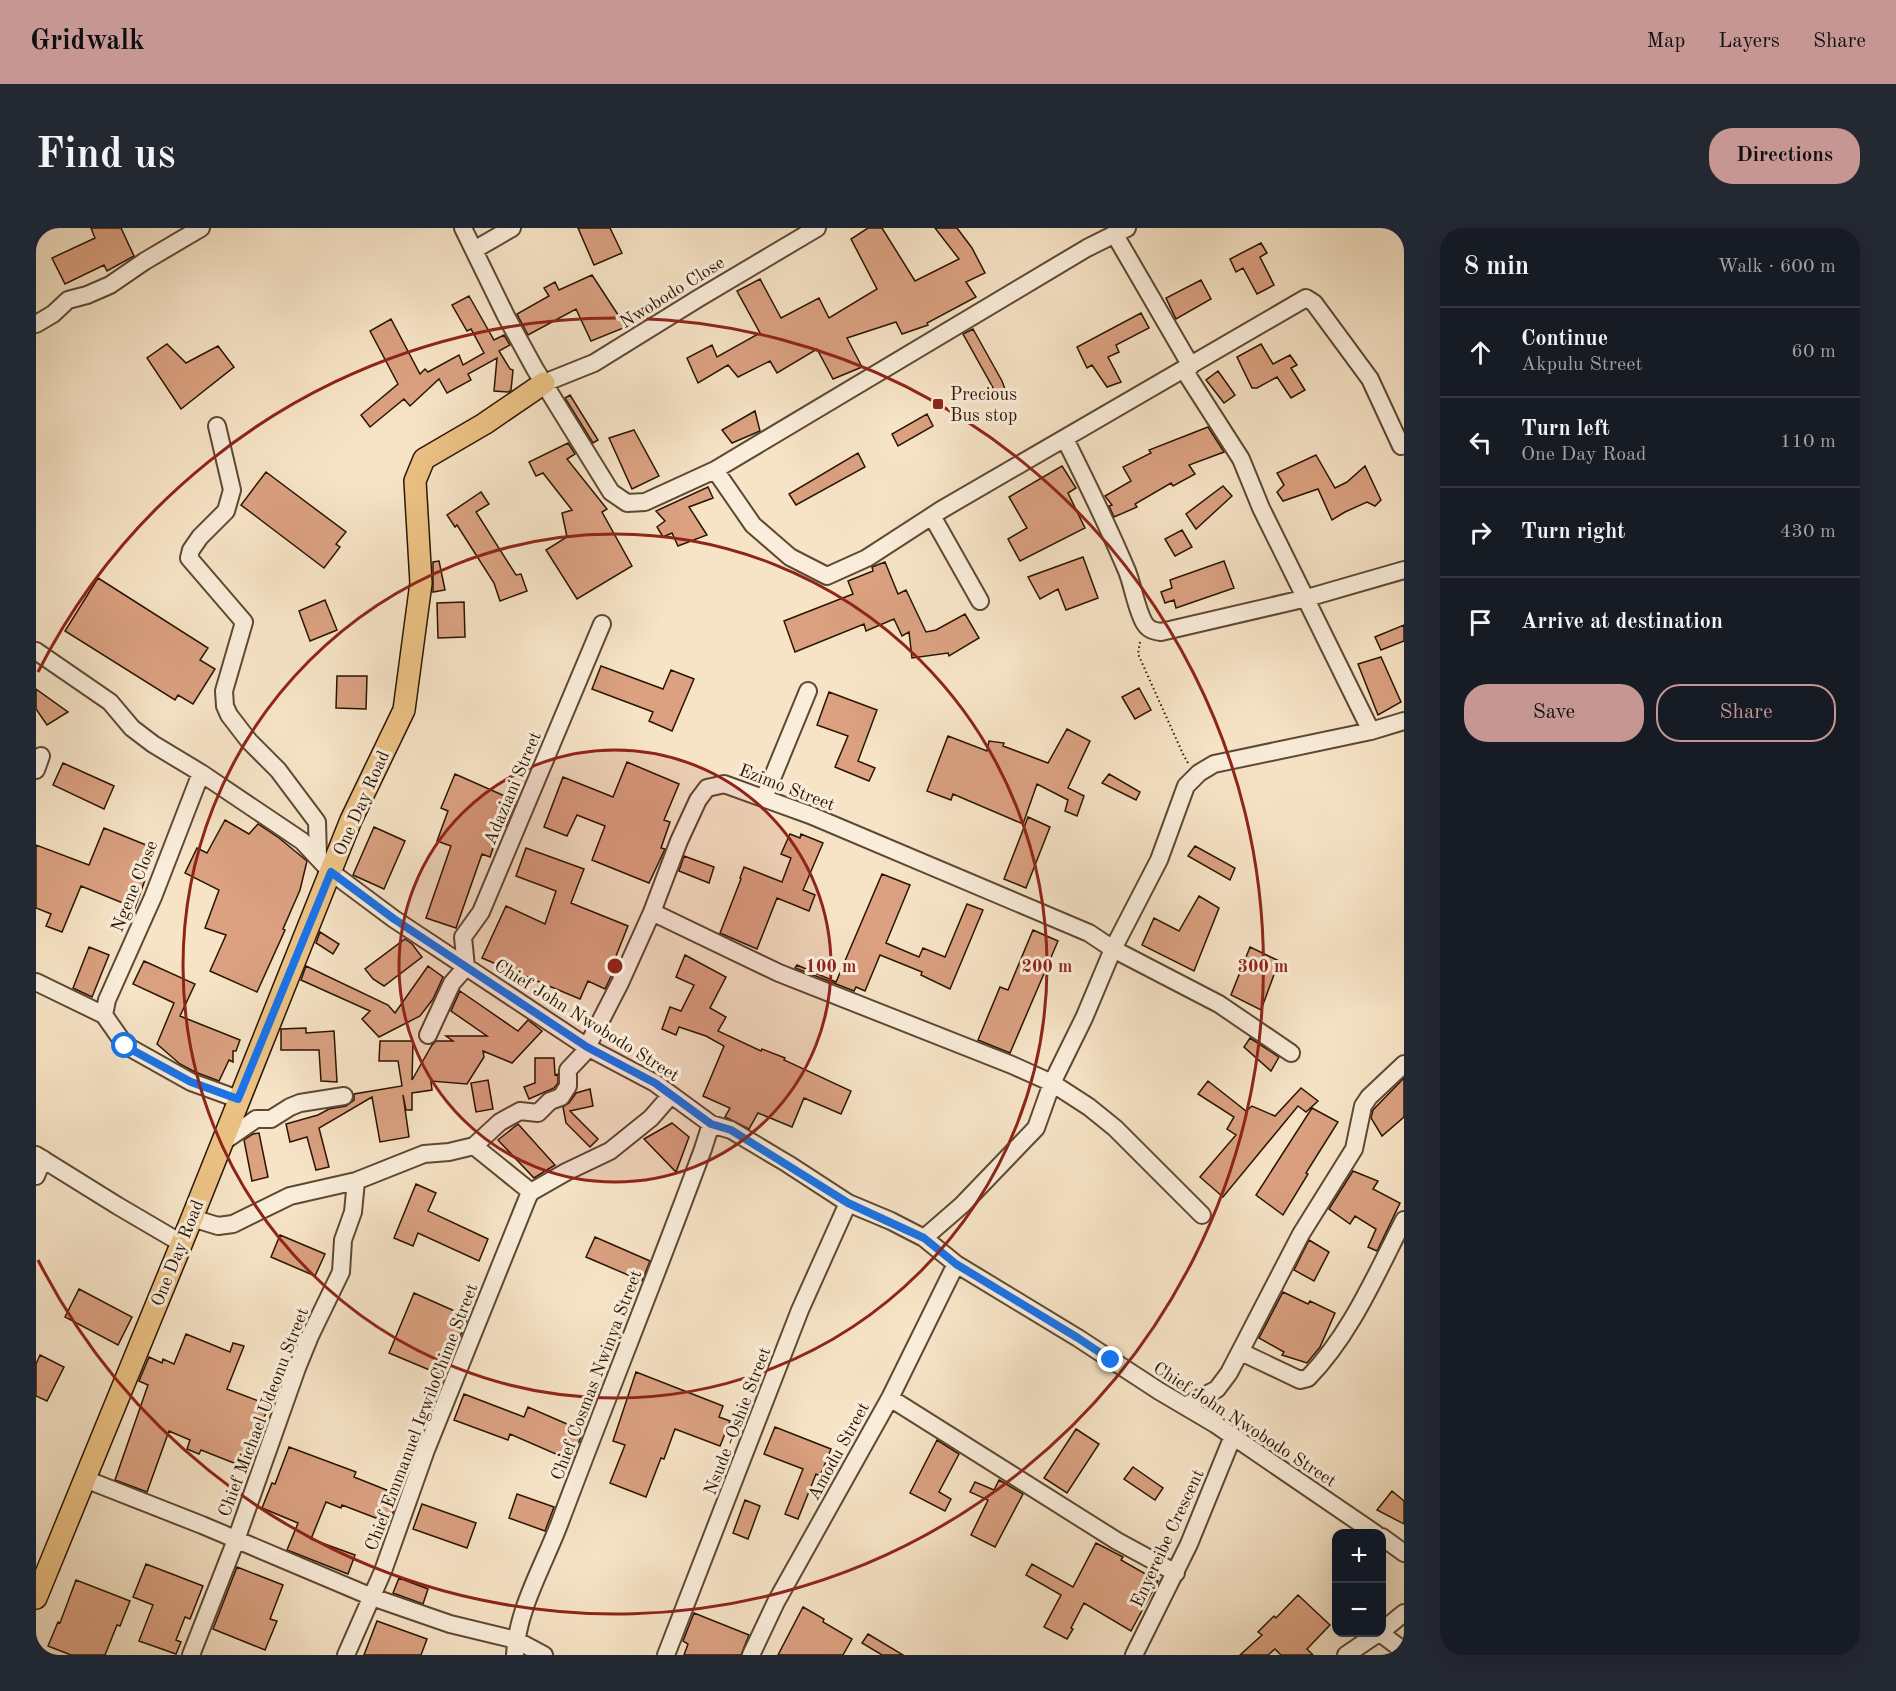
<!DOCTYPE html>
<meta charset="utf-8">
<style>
body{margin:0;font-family:"Old Standard TT",serif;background:#242831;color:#f1f3f6}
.controls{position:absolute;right:18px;bottom:18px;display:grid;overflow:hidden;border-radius:12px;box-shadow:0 6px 24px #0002}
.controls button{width:54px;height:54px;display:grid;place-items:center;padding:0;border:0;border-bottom:2px solid #363941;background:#171b24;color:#f1f3f6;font:30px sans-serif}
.stop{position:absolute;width:18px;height:18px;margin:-14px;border:4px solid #1a73e8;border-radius:50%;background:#fff}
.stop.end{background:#1a73e8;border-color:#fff;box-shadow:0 2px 6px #0008}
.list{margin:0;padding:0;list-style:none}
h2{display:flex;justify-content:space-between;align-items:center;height:78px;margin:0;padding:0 24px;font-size:26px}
h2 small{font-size:20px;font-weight:400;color:#9ea1a6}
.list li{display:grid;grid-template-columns:39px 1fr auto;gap:18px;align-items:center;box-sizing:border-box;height:90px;padding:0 24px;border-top:2px solid #363941}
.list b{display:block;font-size:22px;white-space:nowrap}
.list p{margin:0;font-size:20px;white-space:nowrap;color:#9ea1a6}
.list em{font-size:20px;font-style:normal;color:#9ea1a6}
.actions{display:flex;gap:12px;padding:18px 24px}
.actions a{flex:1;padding:14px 0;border:2px solid #c59692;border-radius:24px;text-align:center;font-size:21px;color:#c59692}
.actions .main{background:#c59692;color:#111}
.icon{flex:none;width:33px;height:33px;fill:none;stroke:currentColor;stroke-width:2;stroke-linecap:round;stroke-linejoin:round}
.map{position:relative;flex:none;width:1368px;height:1427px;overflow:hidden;border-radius:24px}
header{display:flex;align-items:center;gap:36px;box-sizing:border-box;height:84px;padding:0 30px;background:#c59692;color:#111}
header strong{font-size:28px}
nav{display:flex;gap:33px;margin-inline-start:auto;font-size:21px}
.intro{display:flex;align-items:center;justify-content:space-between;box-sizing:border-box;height:144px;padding:0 36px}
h1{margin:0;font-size:42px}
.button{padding:15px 27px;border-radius:24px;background:#c59692;color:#111;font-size:21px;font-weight:700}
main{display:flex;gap:36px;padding:0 36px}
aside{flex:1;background:#171b24;border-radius:24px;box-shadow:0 6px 24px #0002}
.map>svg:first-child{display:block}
.building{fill:#dba181;stroke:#2a1501;stroke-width:1.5}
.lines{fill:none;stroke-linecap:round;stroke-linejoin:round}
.minor-casing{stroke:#5d4932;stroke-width:20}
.major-casing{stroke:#2a1501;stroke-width:24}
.path{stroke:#2a1501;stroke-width:2;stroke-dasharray:1.5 3;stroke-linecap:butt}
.minor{stroke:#faeddb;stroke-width:16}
.major{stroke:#ecc284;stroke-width:21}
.route{stroke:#1a73e8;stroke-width:8}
.ring{fill:none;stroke:#8f2418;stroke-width:3}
.poi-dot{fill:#8f2418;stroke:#faeddb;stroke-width:2}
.labels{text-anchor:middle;stroke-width:6;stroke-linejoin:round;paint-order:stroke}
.street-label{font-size:18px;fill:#2a1501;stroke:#faeddb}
.poi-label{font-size:18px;fill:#2a1501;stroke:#faeddb;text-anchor:start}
.centre{fill:#8f2418;stroke:#faeddb;stroke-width:3}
.ring-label{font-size:18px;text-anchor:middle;font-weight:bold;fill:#8f2418;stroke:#faeddb;stroke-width:6;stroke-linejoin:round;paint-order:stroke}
</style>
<header>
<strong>Gridwalk</strong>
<nav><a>Map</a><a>Layers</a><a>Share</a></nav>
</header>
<div class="intro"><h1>Find us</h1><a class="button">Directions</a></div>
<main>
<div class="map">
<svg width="1368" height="1427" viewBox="0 0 1368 1427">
<rect width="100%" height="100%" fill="#f7e4c7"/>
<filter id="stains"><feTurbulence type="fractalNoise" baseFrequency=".00333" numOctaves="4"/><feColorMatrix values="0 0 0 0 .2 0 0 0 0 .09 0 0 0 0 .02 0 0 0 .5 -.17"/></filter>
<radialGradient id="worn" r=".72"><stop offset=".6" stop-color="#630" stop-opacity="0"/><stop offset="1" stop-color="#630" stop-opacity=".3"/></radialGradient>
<path class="building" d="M55 0H85L98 28 71 43 68 37 29 56 16 30 59 10Z
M542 0H574L586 25 558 37Z
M832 0H846L879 53 923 31 899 0H921L936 20 949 45 930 54 940 69 891 95 892 97 866 106 860 94 811 110 826 139 797 151 781 121 741 145 734 133 702 149 692 137 662 155 651 130 676 117 681 129 724 105 701 63 724 51 745 90 783 70 793 90 841 61 815 11Z
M1225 15 1231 25 1224 29 1238 57 1221 66 1207 40 1200 44 1194 31Z
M556 47 590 99 555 113 540 81 492 107 481 86 513 68 508 60 519 54 523 62Z
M1165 52 1175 71 1140 91 1130 70Z
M433 68 458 112 468 107 474 117 463 123 474 141 477 142 475 162 472 164 458 163 461 130 432 146 435 152 411 165 403 151 374 178 368 171 334 199 325 187 362 156 334 103 355 91 384 146 389 141 392 144 423 127 427 137 448 125 435 101 431 103 416 77Z
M1105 85 1113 100 1080 117 1083 124 1072 129 1085 154 1071 159 1056 137 1051 140 1041 119Z
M937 101 966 153 969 161 960 165 927 106Z
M131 116 150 135 182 118 198 139 145 181 111 130Z
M1225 116 1237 136 1254 127 1261 137 1255 140 1269 162 1255 170 1241 149 1221 160H1216L1201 129Z
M1182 143 1199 167 1188 175 1170 152Z
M534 167 562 212 557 215 529 170Z
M719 183 724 203 696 215 686 202Z
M891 186 897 198 862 218 856 206Z
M1172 199 1188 224 1153 237 1159 246 1137 258 1135 255 1099 276 1101 279 1078 289 1073 278 1076 277 1069 268 1095 253 1087 239 1115 225 1113 222Z
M598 202 623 248 596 261 573 210Z
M532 215 539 226 531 231 571 281 566 284 596 338 541 371 510 322 531 309 526 285 536 282 507 245 500 248 493 234Z
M822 225 829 239 760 277 753 266Z
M1280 227 1299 260 1311 254 1329 238 1345 272 1339 278 1331 274 1309 284 1296 292 1282 261 1247 273 1241 264 1248 257 1241 245Z
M1026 238 1040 260 1032 265 1049 300 984 333 972 311 991 300 973 269Z
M230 244 310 304 300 316 304 319 288 340 205 277Z
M1187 258 1196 268 1160 301 1150 286Z
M672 259 677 270 653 279 671 307 642 318 636 305 627 309 621 299 629 293 620 283Z
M445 264 453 276 440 284 480 347 485 346 491 363 464 373 458 355 421 297 419 299 411 287Z
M1146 302 1156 319 1139 328 1129 311Z
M1047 329 1062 370 1030 382 1022 361 1004 371 992 349Z
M403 333 409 362 397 364V334Z
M1188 333 1198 360 1140 380 1138 372 1129 375 1125 364 1136 360 1134 352Z
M849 334 862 366 870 362 890 404 900 402 929 386 943 410 913 428 912 425 876 430 873 404 866 408 858 391 830 403 828 396 759 424 748 393 817 366 812 353 837 343 836 339Z
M62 350 172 420 164 432 179 441 157 476 142 467 139 472 29 403Z
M289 372 301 402 274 413 263 383Z
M428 374 429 409 402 410 401 375Z
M1368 397V413L1345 422 1339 409Z
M1345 429 1365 474 1342 487 1322 436Z
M565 438 627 461 635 442 658 451 636 503 613 493 617 484 556 461Z
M301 448H331L330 481 300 480Z
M1103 460 1115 482 1099 491 1086 469Z
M0 461 32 484 11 497 0 481Z
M793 464 841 482 822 533 839 540 833 553 799 539 812 508 781 497Z
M1031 501 1054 513 1032 560 1048 568 1041 588 1029 583 1032 572 1001 556 987 596 917 566 915 572 891 563 912 508 951 523 953 513 968 515 967 518 1012 535Z
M591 534 643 556 628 592 634 594 625 620 629 621 613 655 556 632 569 598 541 587 531 608 508 599 527 549 577 569Z
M27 535 78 558 68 581 17 557Z
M419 546 480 573 470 598 465 596 454 629 446 626 420 700 390 690 415 618 401 613 412 583 405 580Z
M1073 546 1104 564 1100 572 1066 555Z
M992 589 1014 599 990 660 968 651Z
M189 592 213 606 222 596 243 610 271 633 264 662 247 701 249 702 221 764 174 743 190 707 169 700 183 662 149 645 161 620 171 625Z
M338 599 369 613 348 661 317 647Z
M68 600 120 621 99 680 45 658 26 704 10 698 15 686 0 680V617L53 637Z
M754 606 764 610 765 606 787 615 767 662 779 667 773 683 741 670 721 721 684 705 705 651 704 650 708 639 746 654 755 630 745 626Z
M1159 618 1199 640 1194 652 1152 628Z
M490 620 548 641 535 675 592 698 578 733 582 734 569 761 552 753 544 771 446 730 470 678 509 696 520 663 480 648Z
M648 628 678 639 673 655 643 643Z
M846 646 874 657 850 715 883 729 887 720 909 729 931 676 947 682 914 761 885 747 886 744 844 727 829 763 820 759 818 763 759 740 761 737 800 754Z
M1163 668 1183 680 1158 743 1106 717 1118 690 1143 703Z
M997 702 1022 713 974 825 942 812 964 759 972 762Z
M284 704 303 716 297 726 280 715Z
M369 711 376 716 386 729 348 758 337 751 329 741Z
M53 719 73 727 56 769 37 760Z
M1214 719 1243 733 1225 782 1195 767Z
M649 727 690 749 674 780 690 789 682 803 725 823 726 821 749 830 748 832 815 863 805 886 768 870 756 899 722 885 713 901 689 889 694 880 667 868 688 818 670 808 643 799 640 807 626 801 634 779 645 783 658 757 640 749Z
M108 733 159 756 144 788 204 812 200 823H197V834L193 832 183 853 159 844 144 836 121 816 138 775 97 756Z
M270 738 352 777 359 785 392 738 407 749 397 771 384 788 343 809 326 791 334 783 265 752Z
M424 763 482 803 492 792 506 803 476 835 447 823 448 829 431 856 395 853 396 862 376 865V882H370L367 867 373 909 344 914 336 869 283 900 293 939 280 942 271 909 254 914 250 896 282 887 293 881 310 878 318 872V866L366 858 362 833H343L344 813H377L376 852 396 817 400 813H417L410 808H451L415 783Z
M270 800V805L298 803 301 854 285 853 283 822H245V801Z
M1214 810 1243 829 1235 843 1208 819Z
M499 830H518L519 847 522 846V855L518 860 493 871 488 859 499 855Z
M1368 850V889L1346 908 1335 890 1337 882Z
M452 852 457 881 440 884 435 855Z
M1172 853 1210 883 1216 878 1239 888 1265 860 1282 873 1270 884 1262 878 1187 969 1164 949 1200 907 1191 901 1198 889 1162 866Z
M554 861 557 878 534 883 562 911 554 919 530 895 527 879 533 875 540 865Z
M1276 880 1302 894 1270 945 1272 946 1247 987 1220 967Z
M636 895 653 909 640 944 608 911Z
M482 896 519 937 498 950 462 912Z
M223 905 232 949 216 953 208 912 217 906Z
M1317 943 1342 953 1337 961 1364 975 1341 1023 1332 1019 1340 1001 1319 988 1314 996 1293 981Z
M380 956 400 965 392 983 452 1011 443 1033 382 1005 377 1018 358 1010Z
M244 1007 289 1026 279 1048 235 1029Z
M559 1009 614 1033 606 1053 550 1029Z
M1273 1012 1293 1024 1278 1053 1258 1042Z
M43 1061 96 1089 82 1117 29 1089Z
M1247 1064 1272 1076 1274 1073 1299 1085 1284 1119 1271 1135 1246 1127 1248 1124 1223 1110Z
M378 1065 432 1089 408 1148 353 1125Z
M150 1106 194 1124 197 1115 208 1118 191 1161 233 1177 221 1208 225 1210 213 1241 165 1222 163 1226 151 1221 154 1212 133 1203 111 1264 79 1252 112 1157 103 1153 113 1129 126 1135 127 1131 138 1136Z
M4 1127 28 1139 11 1173 0 1168V1136Z
M600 1144 687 1178 683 1189 694 1193 684 1218 639 1201 628 1231 625 1230 610 1269 574 1255 589 1217 577 1213Z
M428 1166 488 1189 492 1179 547 1203 536 1233 474 1206 472 1212 418 1192Z
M739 1199 795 1221 784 1248 780 1246 762 1291 749 1286 767 1241 728 1226Z
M1040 1201 1063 1216 1031 1265 1008 1250Z
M901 1212 923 1226 903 1264 915 1271 909 1283 874 1265Z
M253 1219 320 1244 318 1249 363 1267 353 1295 306 1277 305 1280 290 1274 275 1311 319 1327 312 1346 251 1322 262 1295 226 1280 236 1255 239 1256Z
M1097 1239 1127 1260 1119 1272 1088 1251Z
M963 1252 987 1266 959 1319 935 1307 952 1272 934 1264 939 1254 958 1262Z
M1356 1263 1368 1273V1296L1341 1282Z
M481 1266 518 1279 509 1303 473 1290Z
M709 1272 724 1278 712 1311 697 1305Z
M386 1276 440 1295 431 1320 377 1301Z
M1060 1315 1087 1329 1085 1332 1122 1353 1095 1403 1048 1375 1035 1400 1037 1401 1031 1411 1008 1399 1025 1367 990 1347 996 1336 1037 1359Z
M110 1336 167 1358 154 1391 149 1389 140 1412 145 1414 140 1426 103 1413 117 1377 97 1369Z
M201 1339 247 1357 234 1391 241 1393 229 1422 177 1401Z
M363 1350 392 1361 387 1376 357 1365Z
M40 1352 94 1373 84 1398 81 1397 69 1427H35L12 1418 22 1394 24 1395Z
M1262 1367 1294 1397 1271 1421 1277 1427H1245L1239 1421 1232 1427H1204L1226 1407 1222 1404 1238 1388 1240 1390Z
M767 1379 788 1391 787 1394 816 1411 807 1427H742Z
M658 1385 713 1407 705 1427H648L652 1416 647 1413Z
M341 1393 391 1411 385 1427H328Z
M832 1406 867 1427H846L826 1415Z"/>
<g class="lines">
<defs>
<path id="minor" d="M427 0 470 88 499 141 575 264 591 275 609 274 679 242 1051 20 1091 0
M1079 7 1155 138
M438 22 476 0
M0 96 17 86 32 72 51 67 74 57 109 33 165 0
M1148 142 1205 231 1225 280 1335 503
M508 155 558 135 663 70 781 0
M181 198 196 262 190 283 164 309 155 322 153 330 208 394 188 463 189 478 193 487 213 513 242 542 281 594 282 629
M1029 211C1051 255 1072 298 1091 343 1097 358 1101 384 1109 396 1113 402 1118 403 1125 404L1271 370 1368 342
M679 242 717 297 754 329 791 348 831 330 905 282 1270 70 1278 75 1334 151 1365 218
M896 288 944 373
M0 423 74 474 96 500 117 516 165 545 266 613 295 644 358 691 551 819 619 855 675 896 695 902 752 936 812 975 855 993 888 1010 920 1036 1042 1110 1123 1163 1179 1196 1340 1306
M0 542 5 528
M728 570 772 463
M616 684 743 745 976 837 1016 855 1053 879 1079 900 1166 987
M0 754 68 787 89 817 155 854 202 871
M68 787 71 772 117 669 165 545
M392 807 416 755 430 739 427 709 445 684 566 396
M184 916 220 891H235L254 879 264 875 308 868
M438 918 464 894 484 883 502 885 514 873 525 869 532 858V842L548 825 584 755 616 684 643 613 662 572 671 560 680 558 688 556 774 587 1053 705 1077 721 1183 776 1255 825
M0 927 82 978 145 1015
M0 948 7 931
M156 990 182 998 197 996 254 968 320 953 388 926 413 924 438 918 495 964
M888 1010 926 977 1000 900 1016 855 1048 790 1077 721 1123 632 1150 558 1163 545 1178 536 1335 503 1368 493
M1205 1124 1264 1152 1272 1150C1315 1106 1340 1046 1368 992
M854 1170 1081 1313 1140 1345
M1149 1178 1181 1161 1193 1145 1265 1006 1318 921 1327 878 1333 869 1368 836
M49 1251 166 1297 336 1369 414 1396 480 1412 508 1427
M1346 1309 1368 1325
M1346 1403 1368 1385
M1344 1405 1368 1423
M155 1427 200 1312 261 1140 274 1108 305 1044 307 1012 317 984 320 953
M310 1427 347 1343 390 1222 492 969 495 964 530 944 574 923 615 890 635 867
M479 1427C481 1381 508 1337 524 1294 571 1169 621 1046 667 921L675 896
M630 1427 764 1082 812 975
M715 1427 740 1374 854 1170 920 1036
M1098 1427 1153 1316 1197 1208
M1310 1427 1344 1404"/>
<path id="major" d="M0 1370 156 990 315 592 368 482 385 355 379 253 388 231 448 196 508 155"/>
</defs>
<use href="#minor" class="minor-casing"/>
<use href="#major" class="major-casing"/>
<path class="path" d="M1104 414 1102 426 1147 526 1152 535"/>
<use href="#minor" class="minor"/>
<use href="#major" class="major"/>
</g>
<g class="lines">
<path class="route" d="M89 818 155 854 202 871 295 644 358 691 551 819 619 855 675 896 695 902 812 975 888 1010 920 1036 1042 1110 1075 1132"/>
</g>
<circle cx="579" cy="738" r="216" fill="#8f2418" fill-opacity=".12"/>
<g class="ring">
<circle cx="579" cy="738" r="216"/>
<circle cx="579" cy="738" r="432"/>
<path d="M2 444A648 648 0 1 1 2 1032"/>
</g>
<rect class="poi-dot" x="896" y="170" width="12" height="12" rx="3"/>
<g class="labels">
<g class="street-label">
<text transform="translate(636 64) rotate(-32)" y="6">Nwobodo Close</text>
<text transform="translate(751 559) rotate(21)" y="6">Ezimo Street</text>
<text transform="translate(476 560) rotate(-67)" y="6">Adaziani Street</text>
<text transform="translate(325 575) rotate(-66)" y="6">One Day Road</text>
<text transform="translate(98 658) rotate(-68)" y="6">Ngene Close</text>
<text transform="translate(551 792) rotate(32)" y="6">Chief John Nwobodo Street</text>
<text transform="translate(141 1025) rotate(-68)" y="6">One Day Road</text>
<text transform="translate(560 1147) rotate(-69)" y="6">Chief Cosmas Nwinya Street</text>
<text transform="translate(227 1184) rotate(-69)" y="6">Chief Michael Udeonu Street</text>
<text transform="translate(385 1189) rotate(-69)" y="6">Chief Emmanuel IgwiloChime Street</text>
<text transform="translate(701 1193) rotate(-69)" y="6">Nsude -Oshie Street</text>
<text transform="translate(1209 1196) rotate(33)" y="6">Chief John Nwobodo Street</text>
<text transform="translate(802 1223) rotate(-61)" y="6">Amodu Street</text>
<text transform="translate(1131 1310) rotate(-65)" y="6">Enyereibe Crescent</text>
</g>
<g class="poi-label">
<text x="914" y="172">Precious<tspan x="914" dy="21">Bus stop</tspan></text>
</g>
</g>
<circle cx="579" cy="738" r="9" class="centre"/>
<g class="ring-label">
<text x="795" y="744">100 m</text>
<text x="1011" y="744">200 m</text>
<text x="1227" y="744">300 m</text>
</g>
<rect width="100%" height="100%" filter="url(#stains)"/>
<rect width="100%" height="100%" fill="url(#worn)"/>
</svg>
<div class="controls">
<button>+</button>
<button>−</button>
</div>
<div class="stop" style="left:89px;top:818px"></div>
<div class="stop end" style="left:1075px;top:1132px"></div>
</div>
<aside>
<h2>8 min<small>Walk · 600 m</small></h2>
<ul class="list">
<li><svg class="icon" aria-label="ahead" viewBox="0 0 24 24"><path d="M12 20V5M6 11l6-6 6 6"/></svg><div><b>Continue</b><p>Akpulu Street</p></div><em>60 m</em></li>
<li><svg class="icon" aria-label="left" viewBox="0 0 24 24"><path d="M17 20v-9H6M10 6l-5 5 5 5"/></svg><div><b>Turn left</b><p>One Day Road</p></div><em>110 m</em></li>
<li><svg class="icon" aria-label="right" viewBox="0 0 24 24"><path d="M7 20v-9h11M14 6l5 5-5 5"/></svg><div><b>Turn right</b></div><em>430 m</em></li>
<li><svg class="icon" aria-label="arrive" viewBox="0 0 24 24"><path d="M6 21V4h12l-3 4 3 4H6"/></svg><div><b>Arrive at destination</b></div></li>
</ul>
<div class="actions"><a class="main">Save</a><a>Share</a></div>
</aside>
</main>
